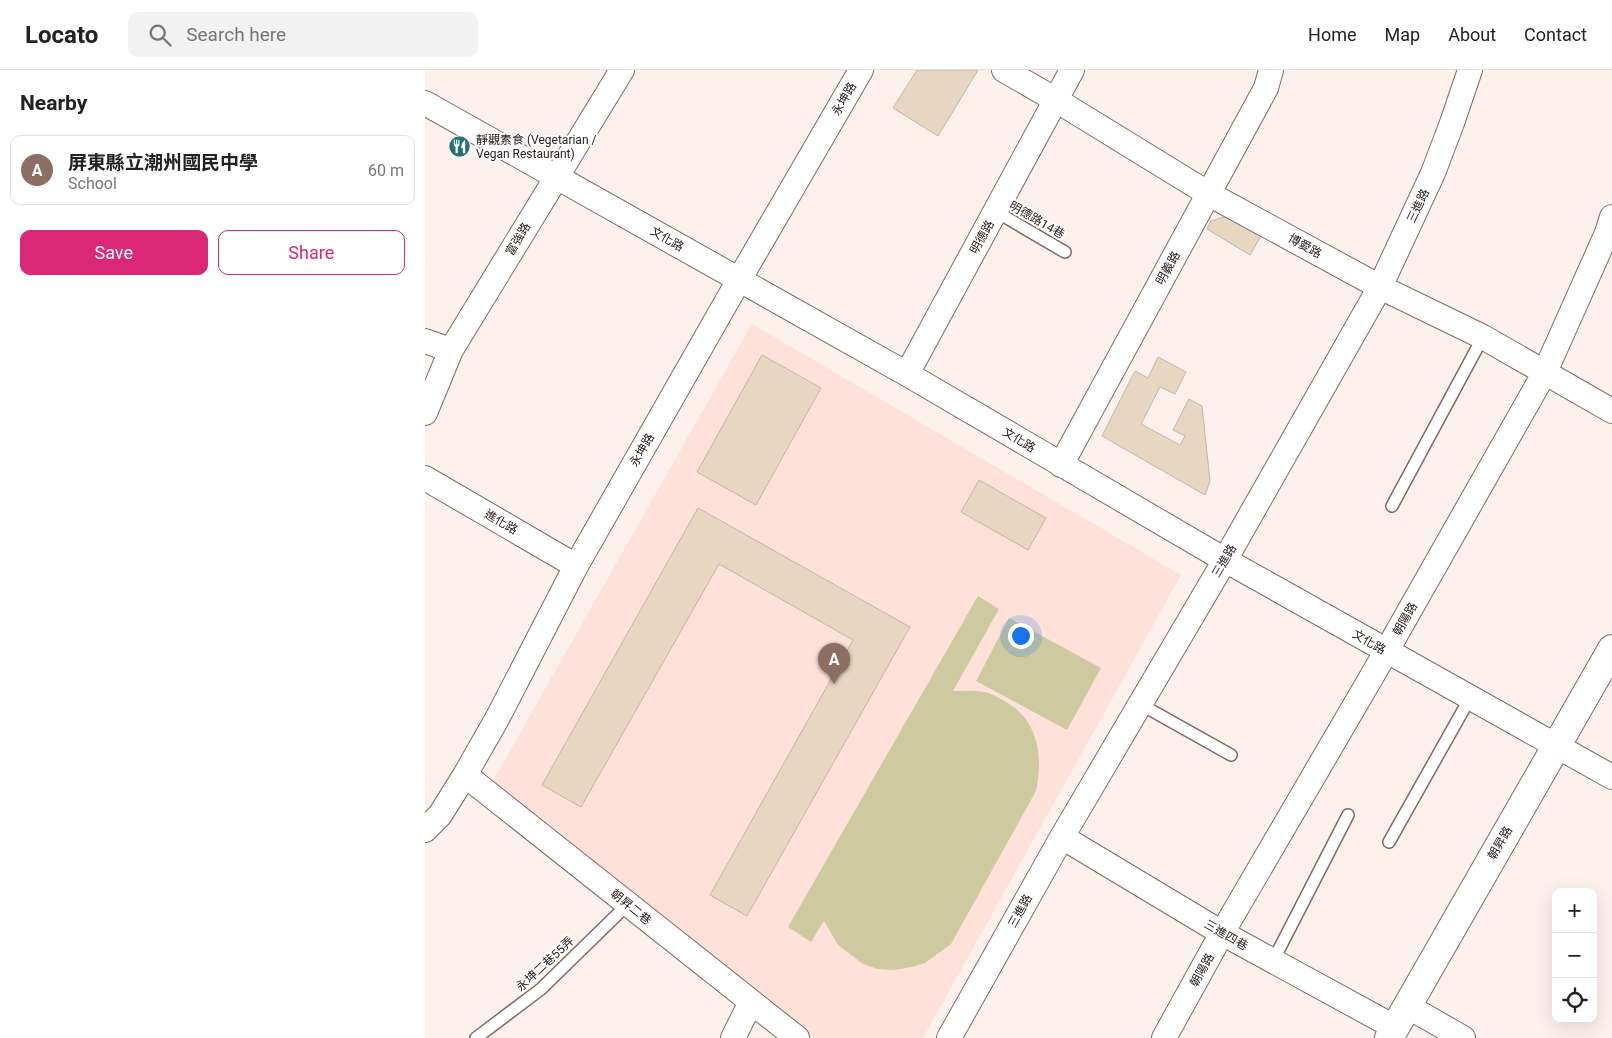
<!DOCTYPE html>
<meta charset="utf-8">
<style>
body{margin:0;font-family:Roboto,"Noto Sans TC",sans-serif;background:#f2f2f2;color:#222}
.controls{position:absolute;right:15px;bottom:15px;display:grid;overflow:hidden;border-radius:10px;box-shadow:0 5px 20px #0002}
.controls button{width:45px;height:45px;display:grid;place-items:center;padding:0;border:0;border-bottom:1px solid #e0e0e0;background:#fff;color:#222;font:25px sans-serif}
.you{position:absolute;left:595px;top:565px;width:18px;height:18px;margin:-12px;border:4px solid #fff;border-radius:50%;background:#1a73e8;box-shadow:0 0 0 8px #1a73e833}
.badge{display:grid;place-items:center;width:32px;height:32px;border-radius:50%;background:#db2777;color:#fff;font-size:16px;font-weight:700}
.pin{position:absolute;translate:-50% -41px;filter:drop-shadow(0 1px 2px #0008)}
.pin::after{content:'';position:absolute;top:26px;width:18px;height:15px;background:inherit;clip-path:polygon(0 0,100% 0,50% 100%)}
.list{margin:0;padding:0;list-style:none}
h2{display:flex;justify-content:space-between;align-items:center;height:65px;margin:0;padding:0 20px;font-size:21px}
h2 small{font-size:16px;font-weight:400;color:#767676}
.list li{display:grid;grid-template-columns:32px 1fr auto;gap:15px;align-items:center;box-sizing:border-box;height:70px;margin:0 10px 10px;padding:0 10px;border:1px solid #e0e0e0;border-radius:10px}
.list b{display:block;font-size:19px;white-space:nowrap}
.list p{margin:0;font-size:16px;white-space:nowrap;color:#767676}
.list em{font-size:16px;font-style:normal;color:#767676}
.actions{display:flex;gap:10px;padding:15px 20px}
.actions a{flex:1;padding:11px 0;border:1px solid #db2777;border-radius:10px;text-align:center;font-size:18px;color:#db2777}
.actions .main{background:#db2777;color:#fff}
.icon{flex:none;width:28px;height:28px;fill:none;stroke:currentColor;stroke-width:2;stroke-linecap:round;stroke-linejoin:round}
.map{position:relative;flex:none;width:1187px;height:968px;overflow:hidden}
header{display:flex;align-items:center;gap:30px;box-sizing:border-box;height:70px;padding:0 25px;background:#fff;border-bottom:1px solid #e0e0e0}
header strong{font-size:24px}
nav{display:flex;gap:28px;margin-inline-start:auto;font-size:18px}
.search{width:350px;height:45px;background:#f2f2f2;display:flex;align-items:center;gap:12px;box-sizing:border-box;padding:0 18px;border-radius:10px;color:#767676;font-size:19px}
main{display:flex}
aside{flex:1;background:#fff}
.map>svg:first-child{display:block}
.built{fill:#fee1d9}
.green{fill:#cecaa0}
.building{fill:#e8d6c3;stroke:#c6b5a2}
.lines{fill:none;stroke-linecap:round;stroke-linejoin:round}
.service-casing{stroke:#826a63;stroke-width:14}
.minor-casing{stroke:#826a63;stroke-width:26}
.secondary-casing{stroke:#826a63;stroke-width:30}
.service{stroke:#fff;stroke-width:11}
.minor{stroke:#fff;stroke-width:24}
.secondary{stroke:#fff;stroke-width:28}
.labels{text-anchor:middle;stroke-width:4;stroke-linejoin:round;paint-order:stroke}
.street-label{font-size:12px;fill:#2b211e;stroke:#fff}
.poi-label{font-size:12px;fill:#2b211e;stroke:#fff;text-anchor:start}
</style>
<header>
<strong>Locato</strong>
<div class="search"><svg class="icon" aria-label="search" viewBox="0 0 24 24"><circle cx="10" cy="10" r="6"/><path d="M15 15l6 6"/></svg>Search here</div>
<nav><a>Home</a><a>Map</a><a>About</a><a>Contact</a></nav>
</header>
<main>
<aside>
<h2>Nearby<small></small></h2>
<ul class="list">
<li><span class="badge" style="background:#8d6e63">A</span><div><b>屏東縣立潮州國民中學</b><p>School</p></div><em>60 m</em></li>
</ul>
<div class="actions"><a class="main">Save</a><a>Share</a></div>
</aside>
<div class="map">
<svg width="1187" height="968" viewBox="0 0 1187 968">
<rect width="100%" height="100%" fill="#fdf1ee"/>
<path class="built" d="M327 254 756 505 498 968H388L61 723Z"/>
<path class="green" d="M553 526 574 539 528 621C538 621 549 620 559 622 566 623 574 628 581 632 614 651 618 686 611 721L526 874 500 893 487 897 469 900 453 899 438 894 413 875 399 851 386 872 363 857Z
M584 548 676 598 642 660 551 611Z"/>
<path class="building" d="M492 0H553L513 66 468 38Z
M802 146 836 166 825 185 782 159 786 151Z
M337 285 396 318 331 435 272 402Z
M733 287 761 302 750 324 735 317 716 354 755 375 760 366 748 360 764 329 777 336 785 411 780 425 677 366 710 301 723 308Z
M554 410 621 448 603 480 536 442Z
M273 438 485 557 322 846 285 825 428 570 294 494 156 737 117 715Z"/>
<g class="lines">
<defs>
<path id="service" d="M570 141 640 182
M967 436 1058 267
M715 634 806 685
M964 772 1045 628
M848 891 923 745
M51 968 116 919 203 834"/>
<path id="minor" d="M579 0 631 30 784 124 955 217 1058 267 1187 341
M0 33 482 304 800 490 1187 707
M0 271 26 280
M482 304 647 0
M0 343 26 280 197 0
M636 395 841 18 846 0
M0 408 151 496
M40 705 372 968
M0 760 15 745 40 705 73 647 151 496 314 210 436 0
M637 767 797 863 969 957
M982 936 1038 968
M308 968 326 932
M524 968 637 767 800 490 955 217 1008 103 1027 53 1045 0
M739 968 797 863 961 582 1120 302 1182 163 1187 147"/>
<path id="secondary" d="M964 968 1187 579"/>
</defs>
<use href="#service" class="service-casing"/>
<use href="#minor" class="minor-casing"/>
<use href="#secondary" class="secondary-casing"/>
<use href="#service" class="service"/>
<use href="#minor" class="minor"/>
<use href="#secondary" class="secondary"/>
</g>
<defs>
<symbol id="restaurant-disc" viewBox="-11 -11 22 22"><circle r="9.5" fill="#277079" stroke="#fff"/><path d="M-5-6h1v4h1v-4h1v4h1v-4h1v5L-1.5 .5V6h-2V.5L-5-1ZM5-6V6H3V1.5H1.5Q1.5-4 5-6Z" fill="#fff"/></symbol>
</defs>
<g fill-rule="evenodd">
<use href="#restaurant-disc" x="22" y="64" width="25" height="25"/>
</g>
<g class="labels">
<g class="street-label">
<text transform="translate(419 29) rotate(-60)" y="4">永坤路</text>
<text transform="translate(993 136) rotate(-65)" y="4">三進路</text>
<text transform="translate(612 150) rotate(30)" y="4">明德路14巷</text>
<text transform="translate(557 167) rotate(-61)" y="4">明德路</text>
<text transform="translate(93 169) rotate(-59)" y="4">富強路</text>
<text transform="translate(242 169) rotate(30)" y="4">文化路</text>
<text transform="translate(880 176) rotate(29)" y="4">博愛路</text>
<text transform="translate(743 198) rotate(-61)" y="4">明義路</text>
<text transform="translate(594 370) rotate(31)" y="4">文化路</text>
<text transform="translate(217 380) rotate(-60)" y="4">永坤路</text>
<text transform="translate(76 452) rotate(30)" y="4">進化路</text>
<text transform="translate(799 491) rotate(-60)" y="4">三進路</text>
<text transform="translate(980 549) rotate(-60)" y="4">朝陽路</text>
<text transform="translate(944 572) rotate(30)" y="4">文化路</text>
<text transform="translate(1075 773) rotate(-60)" y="4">朝昇路</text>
<text transform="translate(206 837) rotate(39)" y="4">朝昇二巷</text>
<text transform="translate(595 841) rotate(-61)" y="4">三進路</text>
<text transform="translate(801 865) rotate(30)" y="4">三進四巷</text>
<text transform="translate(120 894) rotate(-43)" y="4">永坤二巷55弄</text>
<text transform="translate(777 900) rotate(-61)" y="4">朝陽路</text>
</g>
<g class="poi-label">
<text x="51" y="74">靜觀素食 (Vegetarian /<tspan x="51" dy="14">Vegan Restaurant)</tspan></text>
</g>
</g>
</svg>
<div class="controls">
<button>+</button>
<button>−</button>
<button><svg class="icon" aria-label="locate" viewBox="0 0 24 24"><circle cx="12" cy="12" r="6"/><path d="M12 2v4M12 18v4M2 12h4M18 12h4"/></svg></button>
</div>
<div class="you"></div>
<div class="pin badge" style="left:409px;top:614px;background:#8d6e63">A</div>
</div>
</main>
